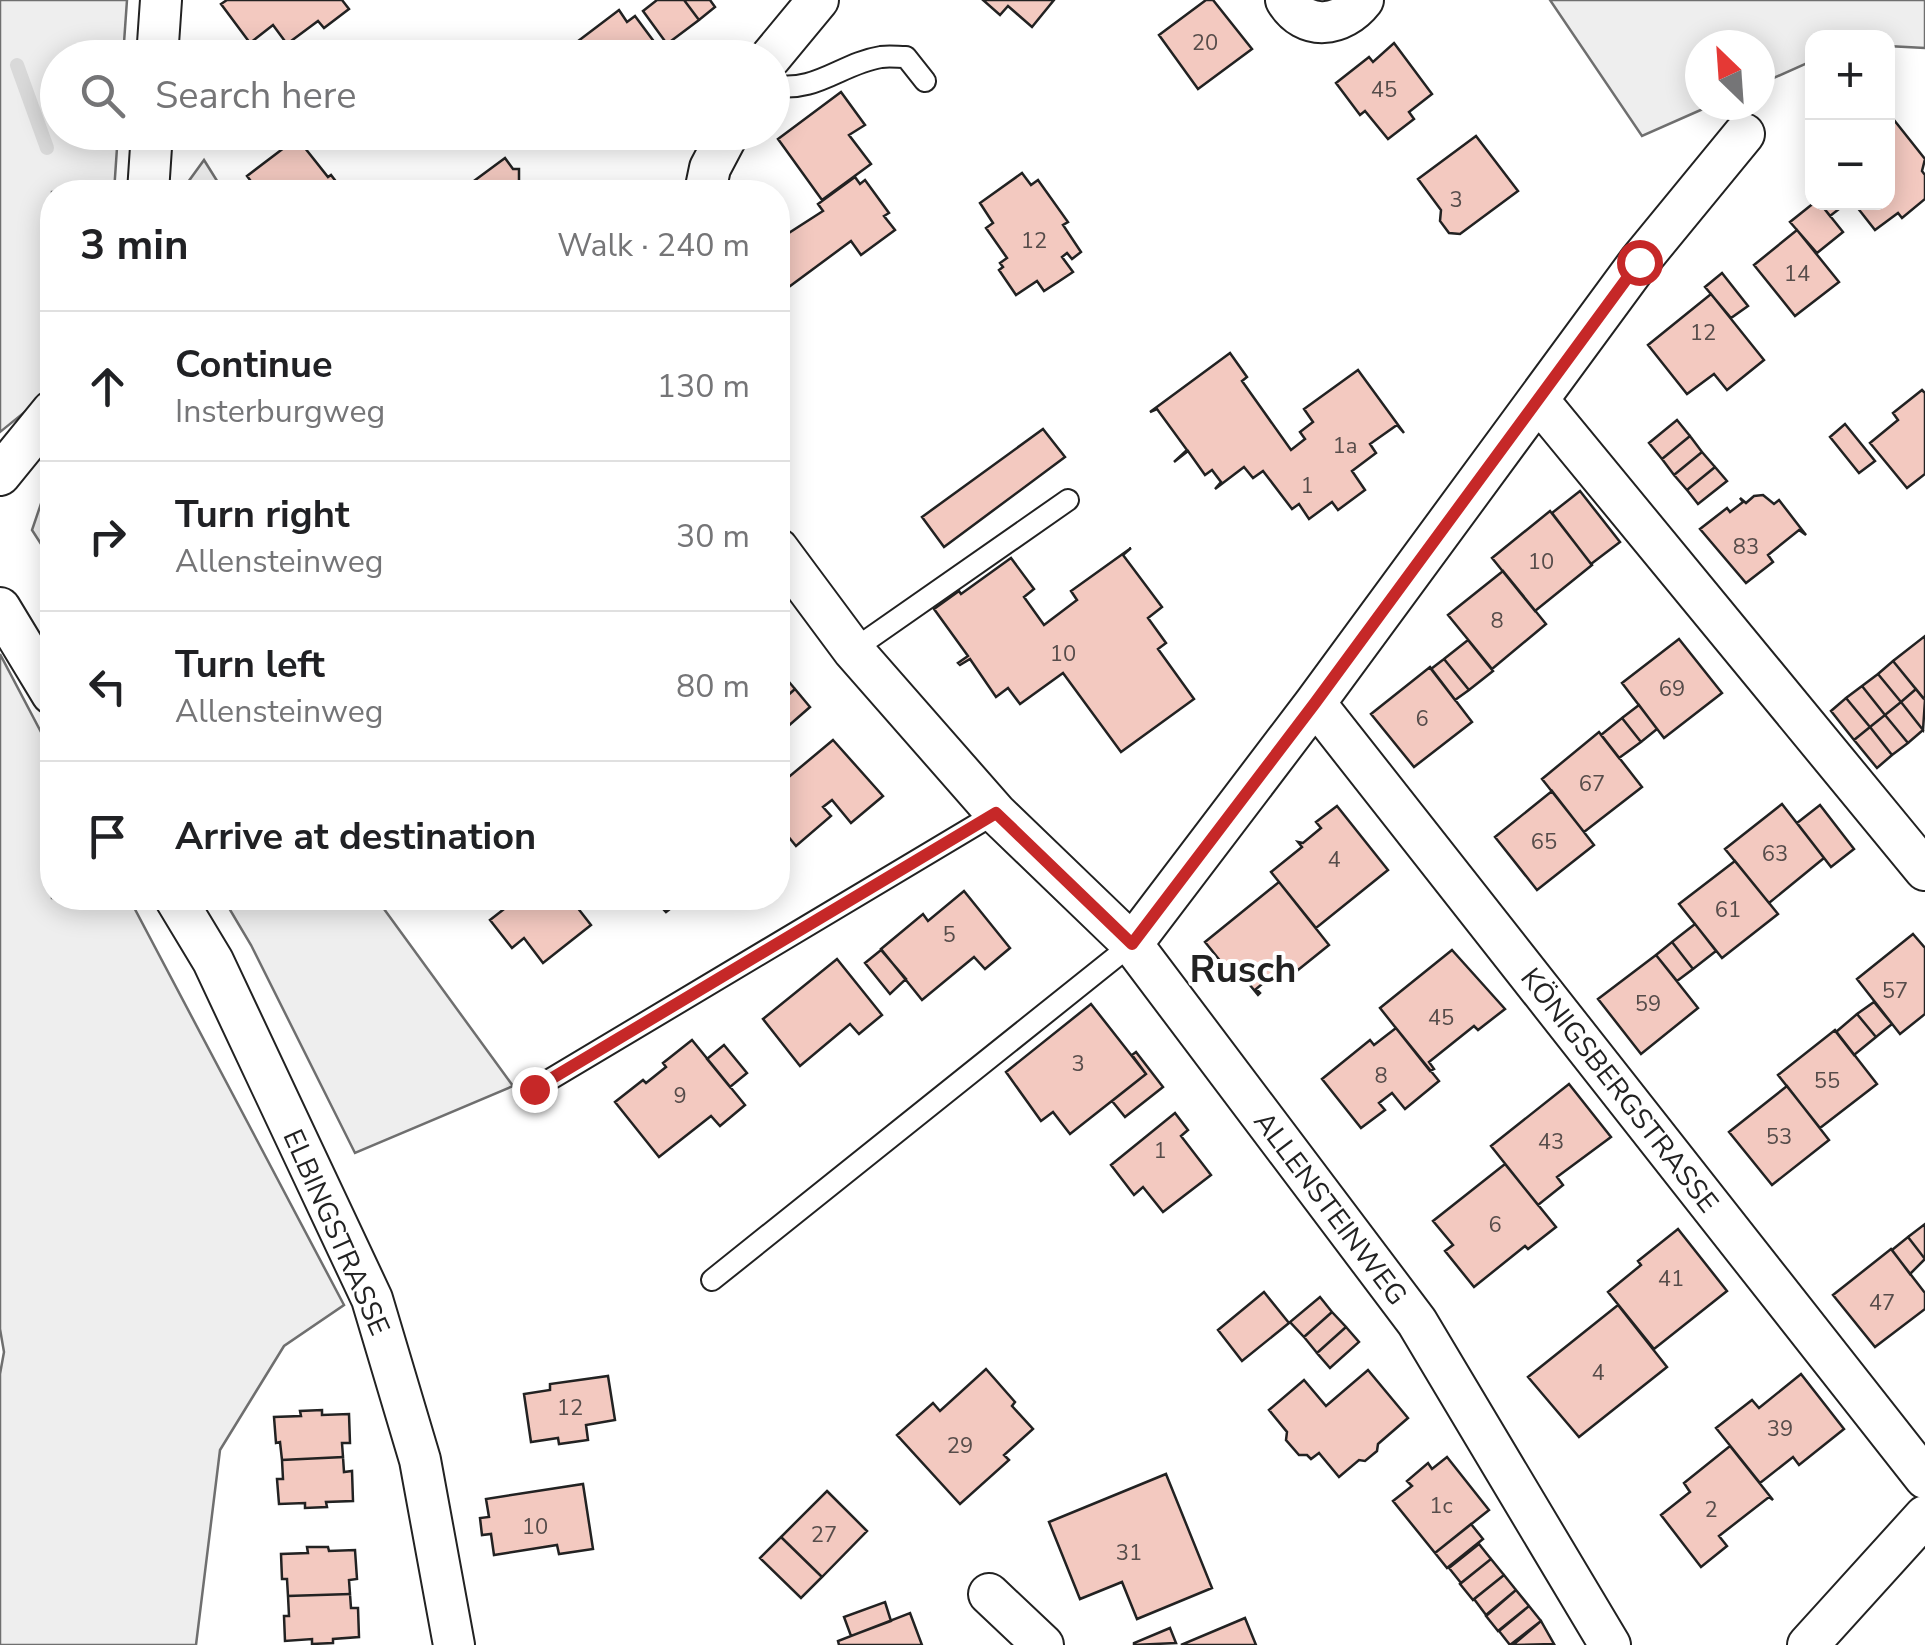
<!DOCTYPE html>
<meta charset="utf-8">
<style>
body{margin:0;font-family:"Nunito Sans",sans-serif;background:#f2f2f2;color:#202124}
.controls{position:absolute;right:30px;top:30px;display:grid;overflow:hidden;border-radius:20px;box-shadow:0 5px 25px #0003}
.controls button{width:90px;height:90px;display:grid;place-items:center;padding:0;border:0;border-bottom:2px solid #e0e0e0;background:#fff;color:#202124;font:50px sans-serif}
.compass{position:absolute;left:1685px;top:30px;width:90px;height:90px;border-radius:50%;background:#fff;box-shadow:0 5px 25px #0003;rotate:335deg}
.stop{position:absolute;width:30px;height:30px;margin:-22px;border:8px solid #c62828;border-radius:50%;background:#fff}
.stop.end{background:#c62828;border-color:#fff;box-shadow:0 2px 10px #0008}
.list{margin:0;padding:0;list-style:none}
h2{display:flex;justify-content:space-between;align-items:center;height:130px;margin:0;padding:0 40px;font-size:42px}
h2 small{font-size:32px;font-weight:400;color:#757577}
.list li{display:grid;grid-template-columns:65px 1fr auto;gap:30px;align-items:center;box-sizing:border-box;height:150px;padding:0 40px;border-top:2px solid #e0e0e0}
.list b{display:block;font-size:38px;white-space:nowrap}
.list p{margin:0;font-size:32px;white-space:nowrap;color:#757577}
.list em{font-size:32px;font-style:normal;color:#757577}
.icon{flex:none;width:55px;height:55px;fill:none;stroke:currentColor;stroke-width:2;stroke-linecap:round;stroke-linejoin:round}
.map{position:relative;flex:none;width:1925px;height:1645px;overflow:hidden}
.search{position:absolute;background:#fff;box-shadow:0 5px 25px #0003;left:40px;top:40px;width:750px;height:110px;display:flex;align-items:center;gap:25px;box-sizing:border-box;padding:0 35px;border-radius:55px;color:#757577;font-size:38px}
.panel{position:absolute;background:#fff;box-shadow:0 5px 25px #0003;left:40px;top:180px;width:750px;height:730px;border-radius:40px}
.map>svg:first-child{display:block}
.green{fill:#eee;stroke:#6f6f6f;stroke-width:2.5}
.lines{fill:none;stroke-linecap:round;stroke-linejoin:round}
.stream{stroke:#d9d9d9;stroke-width:14}
.building{fill:#f3c9c0;stroke:#222;stroke-width:2.5}
.lane-casing{stroke:#222;stroke-width:24}
.street-casing{stroke:#222;stroke-width:44}
.lane{stroke:#fff;stroke-width:20}
.street{stroke:#fff;stroke-width:40}
.route{stroke:#c62828;stroke-width:12}
.labels{text-anchor:middle;stroke-width:8;stroke-linejoin:round;paint-order:stroke}
.number-label{font-size:22px;fill:#564c4a}
.street-label{font-size:28px;fill:#222;stroke:#fff}
.district-label{font-size:38px;font-weight:bold;fill:#222;stroke:#fff}
</style>
<div class="map">
<svg width="1925" height="1645" viewBox="0 0 1925 1645">
<rect width="100%" height="100%" fill="#fff"/>
<path class="green" d="M0 0H127L123 57 58 58V132L118 133 114 192H52V390L0 432Z
M1550 0H1925V48L1888 46V38H1812V61L1760 84V45H1700V105H1712L1642 136Z
M204 160 224 192H183V189Z
M52 479V561L32 530 46 489Z
M0 654 52 753V898H129L344 1305 284 1346 220 1450 196 1645H0V1374L4 1352 0 1329Z
M223 898H376L513 1086 355 1153 251 945Z"/>
<g class="lines">
<path class="stream" d="M17 65 47 148"/>
</g>
<path class="building" d="M227 0H342L349 9 324 28 318 21 287 44 273 25 250 43 221 4Z
M657 0H684L699 20 667 44 643 11Z
M684 0H710L715 7 699 20Z
M983 0H1054L1032 27 1008 6 1000 15Z
M1206 0H1213L1252 49 1198 89 1159 35Z
M619 10 627 22 635 16 658 47 659 58H564L561 54Z
M1394 43 1432 94 1409 112 1414 119 1388 139 1365 111 1360 115 1336 83 1369 57 1373 62Z
M841 92 865 125 849 135 871 164 822 200 778 139Z
M1894 120 1925 159 1922 171 1925 175V199L1902 218 1898 213 1875 230 1853 202H1888V125Z
M1476 136 1518 191 1460 234 1449 233 1440 221 1441 210 1418 179Z
M297 138 328 177 331 175 344 192H259L247 176Z
M505 158 513 169H519V188L523 192H459Z
M1022 173 1031 185 1038 180 1068 222 1063 225 1081 252 1072 259 1067 253 1062 257 1073 272 1058 282 1044 291 1037 281 1016 295 999 270 1003 267 1000 263 1007 258 986 228 993 223 980 203Z
M855 177 860 184 865 180 889 213 884 216 895 230 861 255 851 241 778 295V240L823 211 818 204Z
M1815 202H1819L1843 232 1817 253 1790 222Z
M1819 202H1848L1830 216Z
M1797 230 1839 282 1795 316 1754 265Z
M1722 273 1748 306 1731 318 1705 287Z
M1711 294 1764 360 1727 390 1714 374 1687 394 1648 345Z
M1230 353 1247 377 1242 381 1291 450 1305 439 1300 432 1313 422 1304 409 1358 370 1404 433 1397 425 1370 444 1376 453 1352 471 1365 490 1338 510 1332 502 1309 519 1299 504 1292 509 1263 471 1253 478 1244 467 1215 489 1221 482 1212 470 1205 475 1188 451 1174 462 1187 450 1157 409 1150 412Z
M1922 390 1925 393V474L1907 488 1870 443 1898 420 1893 413Z
M1677 420 1690 436 1662 459 1649 443Z
M1845 424 1875 461 1859 473 1830 437Z
M1043 429 1065 457 944 547 922 517Z
M1690 436 1702 452 1674 475 1662 459Z
M1702 452 1715 467 1687 490 1674 475Z
M1715 467 1727 481 1698 504 1687 490Z
M1580 491 1620 542 1591 564 1552 513Z
M1763 495 1774 504 1779 500 1806 535 1799 530 1768 555 1773 562 1746 583 1700 529 1727 508 1730 512 1743 502 1740 498 1746 503 1754 496Z
M1550 511 1592 565 1535 611 1492 558Z
M1131 548 1123 555 1162 607 1148 618 1166 643 1158 649 1194 699 1121 752 1063 673 1020 704 1008 688 996 697 970 659 960 665 958 663 968 656 934 609 959 591 961 594 1011 558 1034 589 1024 597 1044 625 1077 600 1071 591Z
M1503 571 1546 624 1492 669 1448 615Z
M1925 636V697L1923 698 1893 661Z
M1679 639 1722 693 1664 738 1622 683Z
M1468 640 1493 671 1469 690 1444 659Z
M1444 659 1469 690 1455 700 1431 669Z
M1893 661 1916 689 1901 702 1878 674Z
M1430 667 1472 722 1414 767 1371 714Z
M779 670 795 689 778 704V671Z
M1878 674 1901 702 1885 715 1862 686Z
M1862 686 1885 715 1870 727 1846 698Z
M795 689 810 707 778 735V704Z
M1916 689 1925 700 1923 730 1901 702Z
M1846 698 1870 727 1854 740 1831 711Z
M1901 702 1923 730 1908 743 1885 715Z
M1639 705 1657 729 1641 742 1622 718Z
M1885 715 1908 743 1892 755 1870 727Z
M1622 718 1641 742 1619 758 1601 735Z
M1870 727 1892 755 1877 768 1854 740Z
M1599 732 1642 787 1584 832 1542 779Z
M833 740 883 796 851 823 832 800 823 807 831 816 796 846 778 824V773L784 781Z
M1552 791 1594 845 1537 890 1495 837Z
M1782 804 1824 858 1769 903 1725 849Z
M1820 805 1854 849 1831 867 1797 823Z
M1337 806 1388 870 1316 928 1271 872 1302 847 1298 842 1303 843 1321 828 1316 822Z
M1735 861 1778 914 1722 958 1679 904Z
M1279 882 1329 945 1298 970 1290 961 1256 989 1260 993 1258 995 1236 968 1230 973 1205 942Z
M964 891 1010 948 985 969 974 957 922 1000 881 949 923 914 928 921Z
M518 898H565L570 904 573 902 591 925 543 963 524 938 512 948 490 920Z
M653 898H684L666 912Z
M1695 924 1716 951 1693 969 1672 942Z
M1913 934 1925 948V1014L1900 1034 1857 979Z
M1672 942 1693 969 1677 981 1656 955Z
M881 950 906 979 890 994 865 963Z
M1452 950 1505 1009 1478 1030 1474 1026 1429 1062 1434 1069 1430 1071 1380 1008Z
M1656 955 1698 1008 1641 1054 1598 999Z
M837 959 882 1015 859 1034 850 1024 800 1066 763 1019Z
M1874 1002 1892 1024 1876 1037 1857 1014Z
M1091 1004 1146 1074 1070 1134 1053 1112 1041 1121 1006 1072Z
M1857 1014 1876 1037 1854 1055 1836 1032Z
M1396 1028 1439 1081 1405 1109 1392 1093 1379 1103 1385 1110 1361 1128 1322 1079 1370 1040 1374 1045Z
M1835 1030 1877 1084 1820 1128 1778 1075Z
M692 1040 745 1105 720 1126 711 1116 659 1157 615 1102 643 1080 646 1083 666 1067 663 1063Z
M724 1045 747 1073 730 1087 707 1059Z
M1136 1052 1163 1087 1125 1117 1112 1101 1146 1074 1132 1055Z
M1569 1084 1611 1137 1557 1177 1563 1185 1538 1205 1491 1146Z
M1787 1086 1829 1140 1772 1185 1729 1132Z
M1175 1113 1188 1130 1181 1136 1211 1175 1163 1212 1143 1187 1134 1195 1111 1165Z
M1505 1164 1556 1227 1528 1249 1525 1246 1474 1287 1445 1251 1453 1245 1433 1221Z
M1925 1224V1259L1908 1237Z
M1678 1229 1727 1291 1654 1349 1608 1292 1641 1265 1638 1261Z
M1908 1237 1925 1259 1910 1274 1892 1250Z
M1891 1249 1925 1293V1309L1875 1347 1833 1295Z
M1264 1292 1289 1323 1242 1361 1218 1330Z
M1320 1297 1332 1312 1304 1337 1290 1322Z
M1618 1305 1667 1367 1579 1437 1528 1377Z
M1332 1312 1346 1327 1317 1353 1304 1337Z
M1346 1327 1359 1342 1330 1368 1317 1353Z
M986 1369 1015 1402 1012 1406 1033 1429 1004 1455 1009 1460 960 1504 897 1435 933 1403 940 1411Z
M1368 1370 1408 1418 1378 1444 1377 1451 1365 1461 1359 1460 1339 1477 1319 1453 1311 1459 1307 1455H1299L1286 1440 1287 1432 1269 1410 1304 1380 1326 1406Z
M1801 1374 1844 1429 1799 1465 1793 1457 1760 1483 1716 1428 1752 1400 1759 1408Z
M608 1376 615 1420 586 1425 588 1440 559 1444 558 1438 531 1442 524 1394 550 1390V1384Z
M322 1410V1415L349 1414 350 1443H342L343 1457 282 1460 280 1442 276 1443 274 1417 301 1416 300 1411Z
M1730 1446 1773 1500 1769 1497 1719 1536 1727 1546 1701 1567 1661 1515 1690 1492 1684 1483Z
M343 1457 344 1472 352 1471 353 1501 326 1502 327 1507 305 1508V1503L279 1504 277 1479H283L282 1460Z
M1447 1457 1489 1510 1435 1553 1393 1501 1412 1486 1407 1481 1428 1463 1432 1469Z
M1166 1474 1212 1588 1137 1619 1122 1582 1080 1599 1049 1522Z
M583 1484 593 1549 559 1554 557 1545 494 1555 491 1534 482 1535 480 1518 489 1517 486 1499Z
M827 1491 867 1531 822 1577 781 1537Z
M1471 1524 1483 1539 1447 1568 1435 1553Z
M781 1537 822 1577 801 1598 760 1558Z
M1479 1544 1491 1559 1461 1583 1449 1568Z
M307 1547H328L329 1551 355 1550 357 1579 349 1580 350 1594 288 1596 287 1579H282L281 1554 308 1553Z
M1491 1559 1504 1575 1473 1600 1460 1584Z
M1504 1575 1516 1590 1486 1615 1474 1599Z
M1516 1590 1529 1606 1498 1631 1486 1616Z
M350 1594 351 1608H358L359 1637 333 1639V1643L312 1644V1639L285 1641 284 1616H289L288 1596Z
M885 1602 891 1621 851 1636 844 1617Z
M1529 1606 1541 1621 1510 1645 1499 1631Z
M910 1613 922 1645H839L838 1641Z
M1245 1618 1256 1645H1181Z
M1541 1621 1554 1644 1513 1645Z
M1170 1628 1176 1643 1134 1645V1643Z"/>
<g class="lines">
<defs>
<path id="lane" d="M772 85C815 94 842 63 881 57 889 56 898 57 906 57L925 81
M853 650 1068 500
M534 1089 996 813
M712 1280 1132 944"/>
<path id="street" d="M1286 0C1305 32 1342 27 1363 0
M157 58 161 0
M770 58 818 0
M148 192 152 132
M705 192 710 168 729 132
M1538 400 1925 870
M0 475 52 411
M778 549 853 650 996 813 1132 944 1417 1322 1610 1645
M0 608 52 694
M1315 703 1925 1478
M175 898 213 961 372 1299 420 1460 454 1645
M1132 944 1315 703 1639 262 1744 134
M989 1594 1043 1645
M1808 1645 1925 1516"/>
</defs>
<use href="#lane" class="lane-casing"/>
<use href="#street" class="street-casing"/>
<use href="#lane" class="lane"/>
<use href="#street" class="street"/>
</g>
<g class="lines">
<path class="route" d="M534 1089 996 813 1132 944 1315 703 1639 262"/>
</g>
<g class="labels">
<g class="number-label">
<text x="1205" y="50">20</text>
<text x="1384" y="97">45</text>
<text x="1456" y="207">3</text>
<text x="1034" y="248">12</text>
<text x="1797" y="281">14</text>
<text x="1703" y="340">12</text>
<text x="1345" y="453">1a</text>
<text x="1307" y="493">1</text>
<text x="1746" y="554">83</text>
<text x="1541" y="569">10</text>
<text x="1497" y="628">8</text>
<text x="1063" y="661">10</text>
<text x="1672" y="696">69</text>
<text x="1422" y="726">6</text>
<text x="1592" y="791">67</text>
<text x="1544" y="849">65</text>
<text x="1775" y="861">63</text>
<text x="1334" y="867">4</text>
<text x="1728" y="917">61</text>
<text x="949" y="942">5</text>
<text x="1895" y="998">57</text>
<text x="1648" y="1011">59</text>
<text x="1441" y="1025">45</text>
<text x="1078" y="1071">3</text>
<text x="1381" y="1083">8</text>
<text x="1827" y="1088">55</text>
<text x="680" y="1103">9</text>
<text x="1779" y="1144">53</text>
<text x="1551" y="1149">43</text>
<text x="1160" y="1158">1</text>
<text x="1495" y="1232">6</text>
<text x="1671" y="1286">41</text>
<text x="1882" y="1310">47</text>
<text x="1598" y="1380">4</text>
<text x="570" y="1415">12</text>
<text x="1780" y="1436">39</text>
<text x="960" y="1453">29</text>
<text x="1441" y="1513">1c</text>
<text x="1711" y="1517">2</text>
<text x="535" y="1534">10</text>
<text x="824" y="1542">27</text>
<text x="1129" y="1560">31</text>
</g>
<g class="street-label">
<text transform="translate(1620 1090) rotate(52)" y="10">KÖNIGSBERGSTRASSE</text>
<text transform="translate(1331 1208) rotate(53)" y="10">ALLENSTEINWEG</text>
<text transform="translate(337 1232) rotate(66)" y="10">ELBINGSTRASSE</text>
</g>
<g class="district-label">
<text x="1243" y="982">Rusch</text>
</g>
</g>
</svg>
<div class="controls">
<button>+</button>
<button>−</button>
</div>
<svg class="compass" viewBox="-18 -18 36 36"><path d="M0-13l5 13h-10z" fill="#e53935"/><path d="M0 13l5-13h-10z" fill="#757577"/></svg>
<div class="stop" style="left:1639px;top:262px"></div>
<div class="stop end" style="left:534px;top:1089px"></div>
<div class="search"><svg class="icon" aria-label="search" viewBox="0 0 24 24"><circle cx="10" cy="10" r="6"/><path d="M15 15l6 6"/></svg>Search here</div>
<section class="panel">
<h2>3 min<small>Walk · 240 m</small></h2>
<ul class="list">
<li><svg class="icon" aria-label="ahead" viewBox="0 0 24 24"><path d="M12 20V5M6 11l6-6 6 6"/></svg><div><b>Continue</b><p>Insterburgweg</p></div><em>130 m</em></li>
<li><svg class="icon" aria-label="right" viewBox="0 0 24 24"><path d="M7 20v-9h11M14 6l5 5-5 5"/></svg><div><b>Turn right</b><p>Allensteinweg</p></div><em>30 m</em></li>
<li><svg class="icon" aria-label="left" viewBox="0 0 24 24"><path d="M17 20v-9H6M10 6l-5 5 5 5"/></svg><div><b>Turn left</b><p>Allensteinweg</p></div><em>80 m</em></li>
<li><svg class="icon" aria-label="arrive" viewBox="0 0 24 24"><path d="M6 21V4h12l-3 4 3 4H6"/></svg><div><b>Arrive at destination</b></div></li>
</ul>
</section>
</div>
